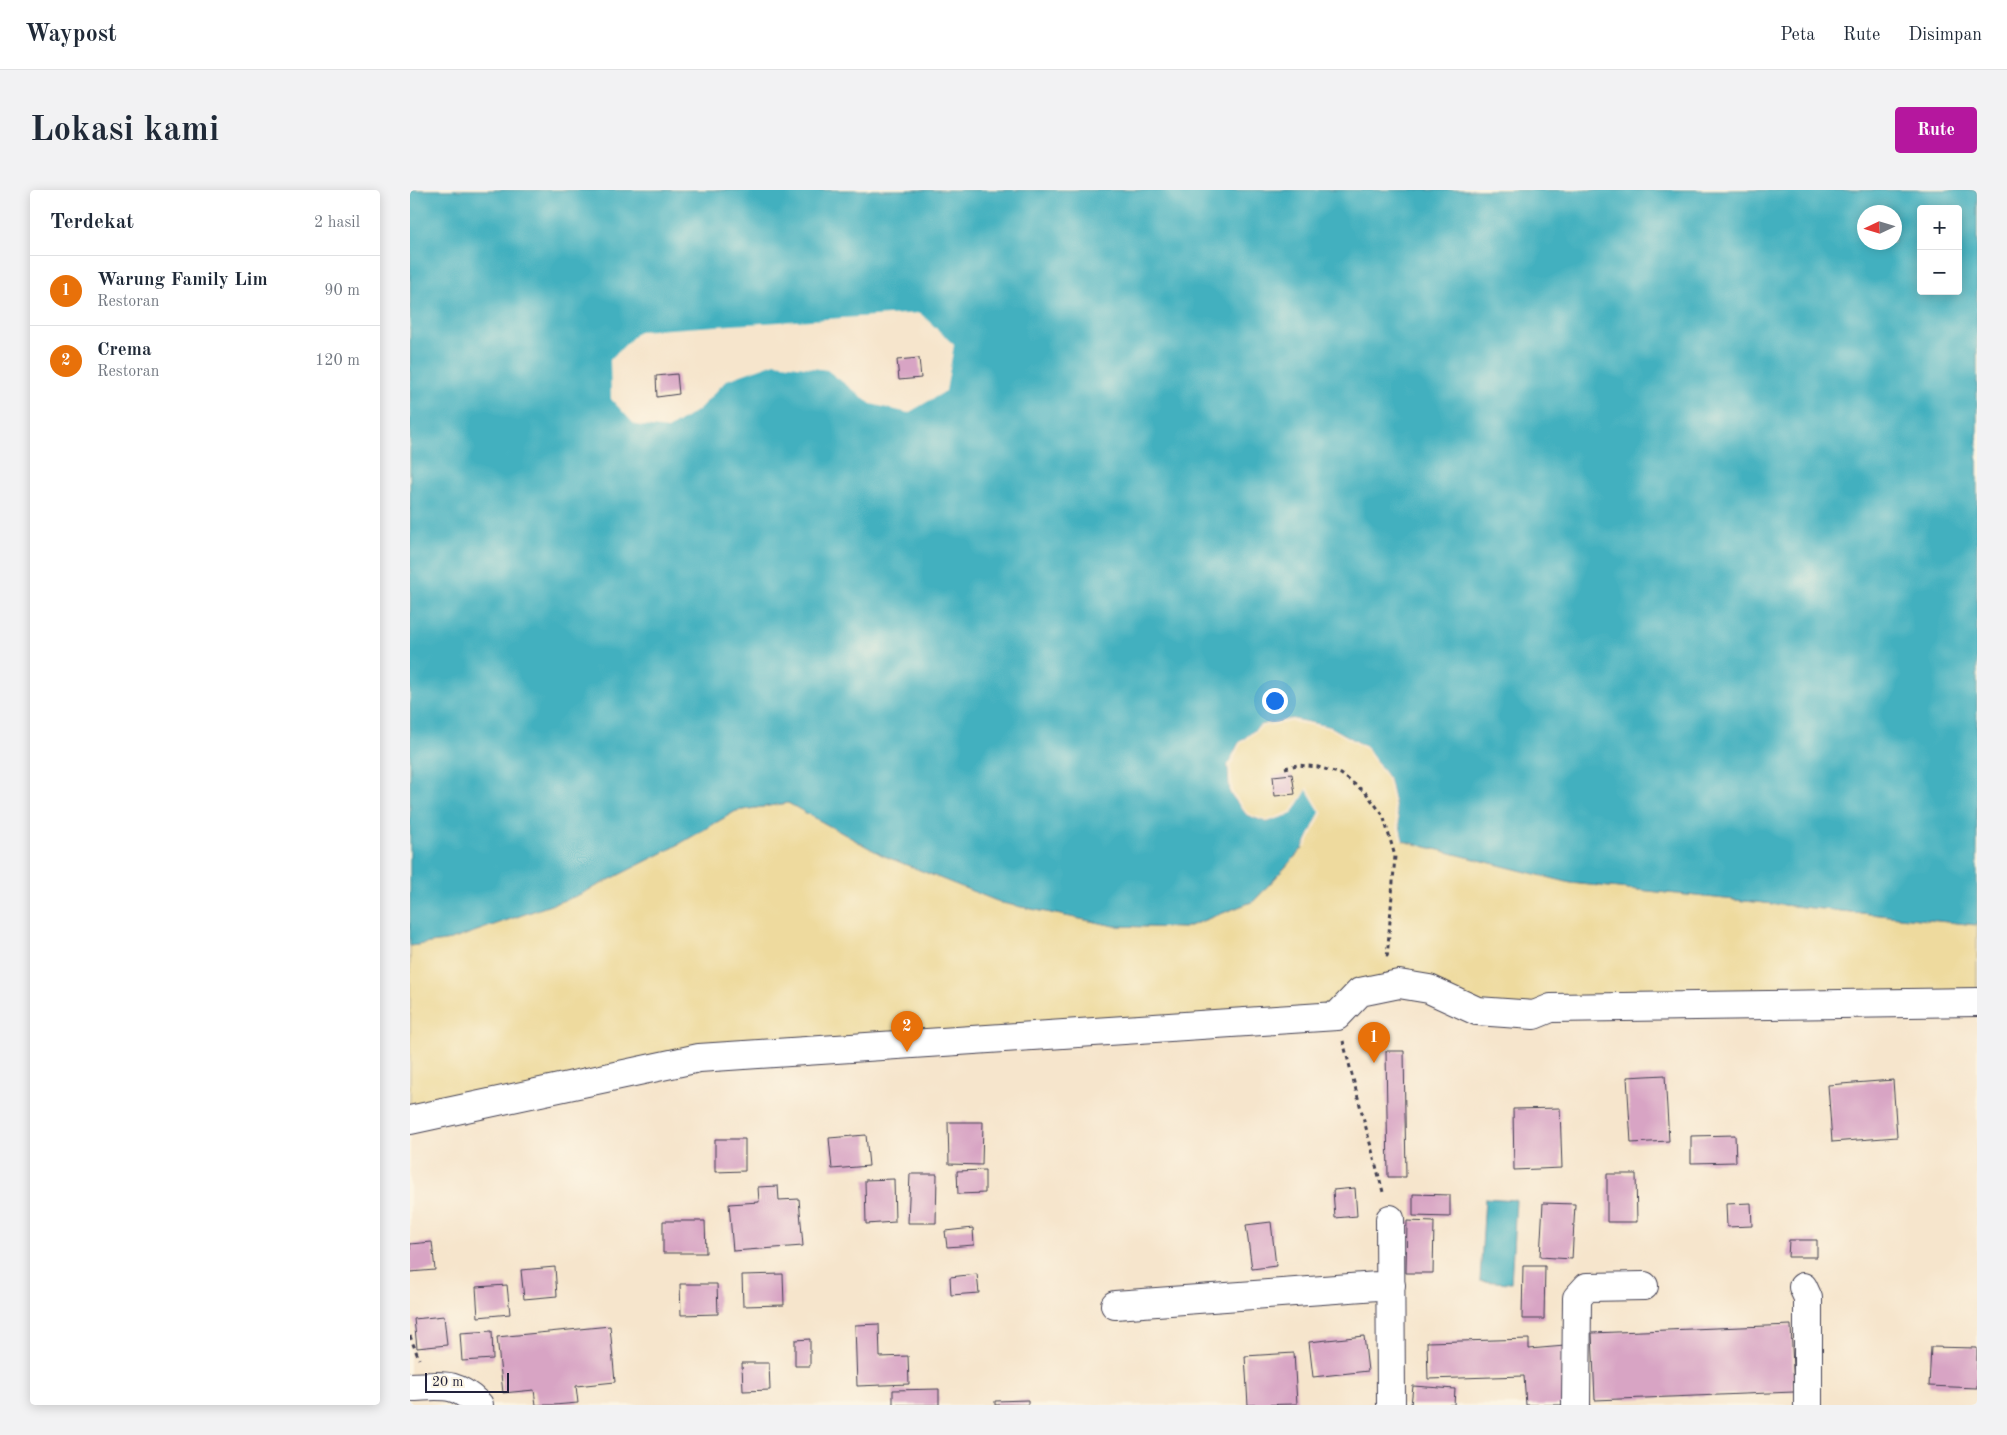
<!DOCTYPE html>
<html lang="id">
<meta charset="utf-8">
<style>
body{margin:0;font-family:"Old Standard TT",serif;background:#f2f2f3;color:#1f2937}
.controls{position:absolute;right:15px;top:15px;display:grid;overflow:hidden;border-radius:5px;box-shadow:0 2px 12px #0003}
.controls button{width:45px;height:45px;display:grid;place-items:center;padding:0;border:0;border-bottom:1px solid #e0e1e3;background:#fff;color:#1f2937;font:25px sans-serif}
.compass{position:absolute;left:1447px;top:15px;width:45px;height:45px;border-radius:50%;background:#fff;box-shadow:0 2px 12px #0003;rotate:266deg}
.scale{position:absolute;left:15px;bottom:12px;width:84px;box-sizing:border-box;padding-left:5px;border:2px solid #22223b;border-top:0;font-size:14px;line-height:18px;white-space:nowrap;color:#22223b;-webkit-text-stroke:4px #fcf5e5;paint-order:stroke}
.you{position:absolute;left:864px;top:510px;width:18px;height:18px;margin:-12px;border:4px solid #fff;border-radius:50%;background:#1a73e8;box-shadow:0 0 0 8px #1a73e833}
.badge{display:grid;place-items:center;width:32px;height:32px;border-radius:50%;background:#b5179e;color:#fff;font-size:16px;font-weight:700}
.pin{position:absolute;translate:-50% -41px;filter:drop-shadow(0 1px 2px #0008)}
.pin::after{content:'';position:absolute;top:26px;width:18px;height:15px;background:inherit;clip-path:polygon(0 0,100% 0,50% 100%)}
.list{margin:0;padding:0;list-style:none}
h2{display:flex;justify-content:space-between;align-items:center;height:65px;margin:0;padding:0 20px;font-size:21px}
h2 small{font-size:16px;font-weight:400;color:#747a83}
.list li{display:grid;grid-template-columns:32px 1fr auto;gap:15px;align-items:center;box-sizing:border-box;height:70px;padding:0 20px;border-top:1px solid #e0e1e3}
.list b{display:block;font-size:19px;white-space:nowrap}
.list p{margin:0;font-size:16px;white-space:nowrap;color:#747a83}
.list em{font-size:16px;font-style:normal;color:#747a83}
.map{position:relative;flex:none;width:1567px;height:1215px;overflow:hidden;border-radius:5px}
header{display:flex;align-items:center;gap:30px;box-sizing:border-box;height:70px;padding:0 25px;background:#fff;border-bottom:1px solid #e0e1e3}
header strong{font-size:24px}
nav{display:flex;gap:28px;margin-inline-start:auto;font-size:18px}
.intro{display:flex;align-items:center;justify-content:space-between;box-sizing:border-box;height:120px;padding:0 30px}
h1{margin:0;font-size:35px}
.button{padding:12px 22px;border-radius:5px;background:#b5179e;color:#fff;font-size:18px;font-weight:700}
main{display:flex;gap:30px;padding:0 30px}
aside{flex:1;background:#fff;border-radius:5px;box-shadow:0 2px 12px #0003}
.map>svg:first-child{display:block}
.sand{fill:#eeda9e;stroke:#887e6c}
.water{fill:#42b0bf;stroke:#32697d;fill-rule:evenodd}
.pier{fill:#f6e5cc}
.building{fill:#d8a4c4}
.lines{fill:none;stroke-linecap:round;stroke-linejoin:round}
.minor-casing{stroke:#423f51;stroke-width:30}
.path{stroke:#423f51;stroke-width:3;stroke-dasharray:4 4;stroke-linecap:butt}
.minor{stroke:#fff;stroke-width:28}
</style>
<header>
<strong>Waypost</strong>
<nav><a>Peta</a><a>Rute</a><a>Disimpan</a></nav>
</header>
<div class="intro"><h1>Lokasi kami</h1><a class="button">Rute</a></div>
<main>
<aside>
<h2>Terdekat<small>2 hasil</small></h2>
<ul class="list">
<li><span class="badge" style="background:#e8710a">1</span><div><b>Warung Family Lim</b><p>Restoran</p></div><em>90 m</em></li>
<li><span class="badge" style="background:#e8710a">2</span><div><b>Crema</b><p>Restoran</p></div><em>120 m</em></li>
</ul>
</aside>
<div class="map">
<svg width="1567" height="1215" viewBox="0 0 1567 1215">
<rect width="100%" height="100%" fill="#fcf5e5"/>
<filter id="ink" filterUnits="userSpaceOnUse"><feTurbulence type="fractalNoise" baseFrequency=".02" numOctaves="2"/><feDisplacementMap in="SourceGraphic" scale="10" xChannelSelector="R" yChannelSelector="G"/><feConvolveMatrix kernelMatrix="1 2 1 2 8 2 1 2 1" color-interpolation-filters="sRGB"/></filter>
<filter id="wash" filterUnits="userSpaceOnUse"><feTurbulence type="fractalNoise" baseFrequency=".0096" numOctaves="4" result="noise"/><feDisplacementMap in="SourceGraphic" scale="20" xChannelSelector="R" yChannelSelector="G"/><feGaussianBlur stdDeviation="1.12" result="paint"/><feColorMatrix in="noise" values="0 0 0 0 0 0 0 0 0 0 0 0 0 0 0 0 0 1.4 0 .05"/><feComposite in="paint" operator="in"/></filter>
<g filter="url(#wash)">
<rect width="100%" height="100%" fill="#f6e5cc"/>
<path class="sand" d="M882,529l39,8 35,20 23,32 14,62 168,42 406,42v77l-426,6 -17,7 -57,-4 -48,-22 -30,-5 -39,8 -23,24 -638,42 -289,62v-174l41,-6 128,-45 95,-48 62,-36 52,-8 94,52 120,48 113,23 69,2 70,-27 49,-53 17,-36 -13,-22 -15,24 -25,8 -20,-7 -17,-22 -2,-28 11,-22 22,-18z"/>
<path class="water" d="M0,0h1567v735l-406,-42 -168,-42 -14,-62 -23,-32 -35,-20 -39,-8 -31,6 -22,18 -11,23 2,27 17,22 20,7 25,-9 15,-24 14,23 -18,36 -49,53 -70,27 -69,-2 -113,-23 -120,-48 -94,-52 -52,8 -62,36 -95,48 -128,45 -41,6zM1511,19h37v82h-37zM1454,22h30v30h-30z
M1075,1008l31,2 -5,83 -31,-2z"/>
<path class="pier" d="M510,123l34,32 -8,46 -38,22 -37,-9 -44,-34 -52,-7 -48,17 -29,30 -30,19 -33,-4 -24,-26 -1,-39 29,-29z
M882,529l39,8 35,20 23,32 14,62h-3l-13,-61 -22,-31 -35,-20 -38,-7 -30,5 -21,17 -10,22 2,26 15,21 19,7 23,-9 18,-24 15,26 -17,34 -3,1 17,-36 -13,-22 -15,24 -25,8 -20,-7 -17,-22 -2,-28 11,-22 22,-18z"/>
<g id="blocks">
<path class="building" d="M509,168l2,20 -22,2 -2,-20z
M267,184l2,20 -22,3 -1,-21z
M882,584l3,20 -20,2 -2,-20z
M976,861h18l2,126h-18z
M1255,885l4,66 -38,2 -4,-66z
M1483,890l4,57 -65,5 -4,-57z
M1150,918l2,60 -48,2 -1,-61z
M538,932h35l-1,43 -33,-1z
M456,945l3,31 -37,3 -3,-31z
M1325,945l1,27 -45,1v-27z
M305,949h30v32l-30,1z
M575,980v23l-27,1 -1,-23z
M500,984h27l-1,49h-28z
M1197,984h29l1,48h-30z
M484,989l1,43 -29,2 -1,-44z
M368,996l1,14 20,-1 4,47 -70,5 -4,-47 30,-2 -1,-15z
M945,998l2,28 -22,2 -2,-28z
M1003,1004l37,1v22l-37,-1z
M1133,1013l32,1 -3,55 -32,-2z
M1341,1013l1,23 -25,1 -1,-23z
M253,1031h42l1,32h-43z
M997,1031l27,1 -1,51h-27z
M861,1032l5,44 -24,3 -6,-44z
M563,1038l1,17 -27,2 -2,-16z
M1379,1050h28v17h-29z
M22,1052l3,28 -25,2v-28z
M1113,1076h22l-1,53h-22z
M145,1077l2,29 -33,3 -3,-29z
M373,1084l1,31 -41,1 -1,-31z
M567,1084l2,19 -28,2 -1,-18z
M270,1094h37l1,30 -37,1z
M97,1095l3,29 -32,3 -2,-30z
M34,1126l3,29 -30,3 -3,-29z
M469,1134l1,33 28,-1 1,28 -52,2 -2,-61z
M1381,1135l3,67 -199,8 -3,-67z
M200,1136l5,56 -39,4 2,17 -24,2h-18l-2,-15 -31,3 -6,-56z
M82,1141l1,28 -31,2 -2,-28z
M954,1146l4,35 -55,6 -4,-35z
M400,1149v27h-15v-26z
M1119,1149v10l36,-3 4,59h-43l-2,-29 -96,3 -1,-37z
M1521,1157l46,1v40l-48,-2z
M884,1163l3,51 -49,1 -3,-49z
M332,1173h27l1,27 -27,1z
M1003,1196l42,3 -1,16h-43z
M529,1199v16h-46v-15z
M618,1210v5h-33v-4z"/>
</g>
</g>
<g filter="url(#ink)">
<use href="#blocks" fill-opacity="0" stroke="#423f51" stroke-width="1"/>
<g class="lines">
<defs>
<path id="minor" d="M0,930l289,-62 638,-42 23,-24 39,-8 30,5 48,22 57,4 17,-7 426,-6
M980,1029l1,186
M1393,1097l5,11v107
M705,1115l276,-20
M0,1197c33,-1 44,-6 69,18
M1166,1215l1,-107 10,-11 57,-1"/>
</defs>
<use href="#minor" class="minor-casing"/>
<path class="path" d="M875,578l12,-3 21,2 23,7 25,19 17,22 12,41 -8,103
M933,851l40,151
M0,1146l9,23"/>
<use href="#minor" class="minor"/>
</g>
</g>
</svg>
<div class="controls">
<button>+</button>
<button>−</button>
</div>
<svg class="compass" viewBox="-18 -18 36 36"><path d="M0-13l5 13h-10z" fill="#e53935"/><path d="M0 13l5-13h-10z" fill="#747a83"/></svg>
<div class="scale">20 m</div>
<div class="you"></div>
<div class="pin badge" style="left:964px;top:873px;background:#e8710a">1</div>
<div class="pin badge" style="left:497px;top:862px;background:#e8710a">2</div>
</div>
</main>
